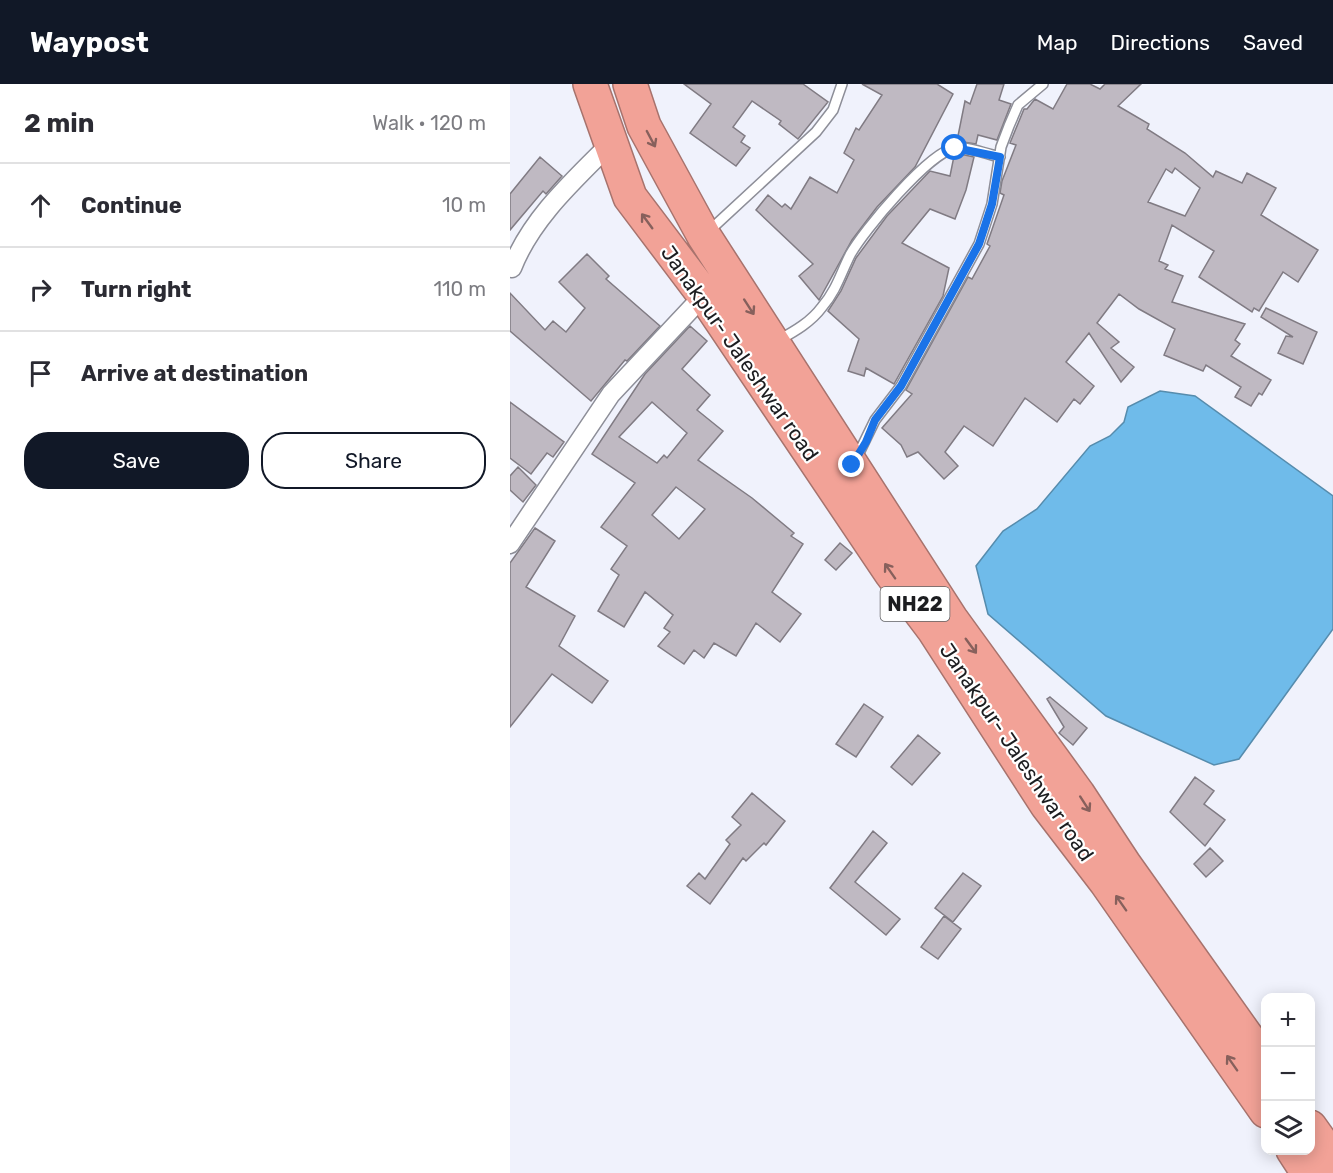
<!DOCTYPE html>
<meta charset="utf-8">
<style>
body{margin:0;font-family:Rubik,sans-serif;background:#f2f2f3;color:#2b2b33}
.controls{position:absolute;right:18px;bottom:18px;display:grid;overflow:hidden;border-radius:12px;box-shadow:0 3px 15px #0003}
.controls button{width:54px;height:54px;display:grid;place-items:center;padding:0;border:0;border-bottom:2px solid #e1e1e2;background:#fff;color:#2b2b33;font:30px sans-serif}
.stop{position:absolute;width:18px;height:18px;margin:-14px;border:4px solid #1a73e8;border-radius:50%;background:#fff}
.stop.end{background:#1a73e8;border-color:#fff;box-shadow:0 2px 6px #0008}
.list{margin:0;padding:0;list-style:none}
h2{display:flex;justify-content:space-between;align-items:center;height:78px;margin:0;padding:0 24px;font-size:26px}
h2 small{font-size:20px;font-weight:400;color:#7c7c81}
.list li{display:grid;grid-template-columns:39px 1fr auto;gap:18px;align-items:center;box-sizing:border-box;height:84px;padding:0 24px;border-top:2px solid #e1e1e2}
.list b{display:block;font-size:22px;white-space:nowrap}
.list em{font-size:20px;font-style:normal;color:#7c7c81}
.actions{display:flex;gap:12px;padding:18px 24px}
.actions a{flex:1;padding:14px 0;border:2px solid #111827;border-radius:24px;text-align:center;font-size:21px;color:#111827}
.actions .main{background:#111827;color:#fff}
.icon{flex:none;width:33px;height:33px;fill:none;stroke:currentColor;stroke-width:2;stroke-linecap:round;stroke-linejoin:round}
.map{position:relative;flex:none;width:823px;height:1089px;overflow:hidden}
header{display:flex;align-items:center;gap:36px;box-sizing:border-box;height:84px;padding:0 30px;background:#111827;color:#fff}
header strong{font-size:28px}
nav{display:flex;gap:33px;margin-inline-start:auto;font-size:21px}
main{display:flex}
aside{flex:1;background:#fff}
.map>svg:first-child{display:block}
.water{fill:#6fbbea;stroke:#568cad;stroke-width:1.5}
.building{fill:#bfb9c2;stroke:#807b83;stroke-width:1.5;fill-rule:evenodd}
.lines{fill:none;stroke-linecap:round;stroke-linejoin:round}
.lane-casing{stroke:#8d8e98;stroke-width:12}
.street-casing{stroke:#8d8e98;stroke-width:21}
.highway-casing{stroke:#a7736d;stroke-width:36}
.lane{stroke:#fff;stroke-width:9}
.street{stroke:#fff;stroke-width:18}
.highway{stroke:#f2a297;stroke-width:33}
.oneway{stroke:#87605c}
.route{stroke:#1a73e8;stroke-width:8}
.labels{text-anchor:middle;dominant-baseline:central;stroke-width:4.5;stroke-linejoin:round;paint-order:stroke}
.shield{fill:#fff;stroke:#606163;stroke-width:1.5}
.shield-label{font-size:20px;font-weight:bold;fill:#1c1d20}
.street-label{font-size:21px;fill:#1c1d20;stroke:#fff}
</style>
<header>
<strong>Waypost</strong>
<nav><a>Map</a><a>Directions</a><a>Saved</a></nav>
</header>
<main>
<aside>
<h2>2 min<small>Walk · 120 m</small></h2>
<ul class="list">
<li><svg class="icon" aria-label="ahead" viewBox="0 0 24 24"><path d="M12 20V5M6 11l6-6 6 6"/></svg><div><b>Continue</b></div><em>10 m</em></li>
<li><svg class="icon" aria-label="right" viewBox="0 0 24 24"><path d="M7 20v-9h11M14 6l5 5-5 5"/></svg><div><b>Turn right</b></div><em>110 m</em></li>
<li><svg class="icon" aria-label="arrive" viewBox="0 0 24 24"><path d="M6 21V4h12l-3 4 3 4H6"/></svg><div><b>Arrive at destination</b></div></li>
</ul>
<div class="actions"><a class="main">Save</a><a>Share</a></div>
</aside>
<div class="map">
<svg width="823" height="1089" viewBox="0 0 823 1089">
<rect width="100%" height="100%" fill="#f0f2fc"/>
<path class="water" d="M650,307l35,5 138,100v133l-94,130 -25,6 -108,-49 -118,-102 -12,-48 27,-35 34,-22 53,-63 20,-10 14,-14 4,-15z"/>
<path class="building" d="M174,0h119l25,18 -30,37 -19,-15 2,-3 -29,-20 -19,26 12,9 -4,6 9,6 -14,18 -46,-33 21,-29z
M352,0h75l16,10 -38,73 -38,40 -25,33 -33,60 -20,-24 14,-12 -57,-54 12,-15 14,12 3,-3 6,5 19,-32 27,16 17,-33 -10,-7 12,-25 3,2 23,-35z
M467,0h27l-5,16 12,4 -14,36 -19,-5 -2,9 -19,-3 8,-40 5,3z
M557,0h23l10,5 5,-5h36l-23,22 31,18 -2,5 38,24 28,24 3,-6 26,12 5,-10 29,15 -15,27 57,35 -20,32 -15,-10 -24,39 -5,-3 -2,4 -53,-35 15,-26 -42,-26 -13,36 9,4 -3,4 18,7 -11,26 73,22 -10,16 5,4 -9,12 40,24 -9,15 -3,-2 -8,13 -16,-9 6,-10 -35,-22 -3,6 -39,-16 11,-26 -36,-20 -20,-15 -22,29 22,19 -8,6 23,19 -13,15 -32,-49 -23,29 28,24 -14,18 -6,-5 -17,23 -32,-24 -32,48 -29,-20 -19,26 13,14 -14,13 -26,-27 -11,5 -6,-12 -19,-17 30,-34 -6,-4 62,-113 4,2 18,-33 -3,-2 17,-49 -4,-2 2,-12 14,-36 -6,-2 14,-34h3l8,-10 18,10zM665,84l25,20 -15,28 -37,-14 18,-33 6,4z
M450,70l14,3 -8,33 -11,29 -25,-10 -28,34 47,25 -6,28 -49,88 -28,-16 -2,8 -16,-5 11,-32 -31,-28 13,-20 15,-33 31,-42 43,-45 20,5 4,-20z
M30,73l22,19 -16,18 -3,-3 -33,39v-36z
M77,170l22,22 -3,3 54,47 -33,35 -2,-1 -34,41 -81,-70v-38l35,37 8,-9 13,11 19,-24 -26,-26z
M756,224l51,24 -14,32 -25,-11 8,-17 7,1 -32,-20z
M180,242l17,15 -25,28 28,26 -13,15 26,21 -25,29 54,38 42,35 -3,3 12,8 -31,48 29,22 -21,28 -24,-19 -20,33 -22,-13 -10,15 -10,-8 -10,14 -26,-18 12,-14 -6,-4 9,-13 -28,-23 -21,35 -26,-16 21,-36 -8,-6 16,-23 -26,-19 34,-44 -43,-29 53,-80zM142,318l35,31 -20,25 -3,-3 -7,8 -38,-26zM166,403l29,22 -26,30 -27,-24z
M0,318l54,40 -11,15 -6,-4 -16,21 -21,-16z
M8,383l18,18 -13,17 -13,-12v-14z
M25,444l20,13 -29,46 49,29 -16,30 49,35 -16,22 -40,-29 -42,53v-164z
M330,459l12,10 -16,17 -11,-10z
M540,613l37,31 -14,17 -14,-12 5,-6 -17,-28z
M354,620l19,13 -27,40 -20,-13z
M408,651l22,18 -28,32 -21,-18z
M685,693l19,14 -10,13 21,16 -20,26 -35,-34z
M242,709l33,28 -19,24 -2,-2 -18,18 -3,-3 -33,46 -23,-18 12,-13 6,6 25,-35 -4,-4 15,-15 -9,-8z
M363,747l14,12 -32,39 45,37 -14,16 -56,-47z
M700,764l13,13 -17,16 -12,-13z
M453,789l18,13 -28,36 -18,-14z
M434,832l17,13 -23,30 -17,-12z"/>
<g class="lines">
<defs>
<path id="lane" d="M199,147l107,-99 17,-22 9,-26
M269,256c16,-9 32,-18 43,-33 14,-16 19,-34 28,-52 13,-24 79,-103 105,-107 12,-2 32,6 45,9
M346,375l19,-39 26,-34 78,-142 13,-40 9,-57 8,-21 9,-21 25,-21"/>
<path id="street" d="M2,184c19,-49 61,-87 97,-123
M0,460l101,-150 93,-99"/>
<path id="highway" d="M80,0l40,113 74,98 187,278 43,57 113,175 59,77 160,229
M120,0l14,42 60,110 247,383 127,175 46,70 142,200
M800,1043l23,32
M783,1066l15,23"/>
</defs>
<use href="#lane" class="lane-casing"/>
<use href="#street" class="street-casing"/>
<use href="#highway" class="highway-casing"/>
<use href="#lane" class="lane"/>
<use href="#street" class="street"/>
<use href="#highway" class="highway"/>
</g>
<defs><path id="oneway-shaft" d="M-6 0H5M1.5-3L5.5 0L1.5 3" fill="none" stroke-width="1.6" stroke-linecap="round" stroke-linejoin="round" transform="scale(1.5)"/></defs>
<g class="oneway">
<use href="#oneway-shaft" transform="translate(141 55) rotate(62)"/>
<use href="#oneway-shaft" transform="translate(137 137) rotate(-126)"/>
<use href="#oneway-shaft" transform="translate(239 223) rotate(57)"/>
<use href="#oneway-shaft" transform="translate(380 487) rotate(-125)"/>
<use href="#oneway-shaft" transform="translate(461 562) rotate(54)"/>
<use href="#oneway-shaft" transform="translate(575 720) rotate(57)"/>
<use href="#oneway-shaft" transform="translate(611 819) rotate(-125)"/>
<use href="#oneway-shaft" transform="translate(722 979) rotate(-125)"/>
</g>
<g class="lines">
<path class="route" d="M342,381l14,-23 9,-22 26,-34 78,-142 13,-40 8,-47 -45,-9"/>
</g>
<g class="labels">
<rect class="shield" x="370.5" y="503" width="69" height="34" rx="4.5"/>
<g class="shield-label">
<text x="405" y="520">NH22</text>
</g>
<g class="street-label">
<text transform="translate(230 269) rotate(55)">Janakpur- Jaleshwar road</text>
<text transform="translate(507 668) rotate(56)">Janakpur- Jaleshwar road</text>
</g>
</g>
</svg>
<div class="controls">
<button>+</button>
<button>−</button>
<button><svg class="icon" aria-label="layers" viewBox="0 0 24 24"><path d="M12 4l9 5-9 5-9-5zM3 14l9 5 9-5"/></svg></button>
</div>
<div class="stop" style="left:445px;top:64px"></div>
<div class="stop end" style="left:342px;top:381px"></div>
</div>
</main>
